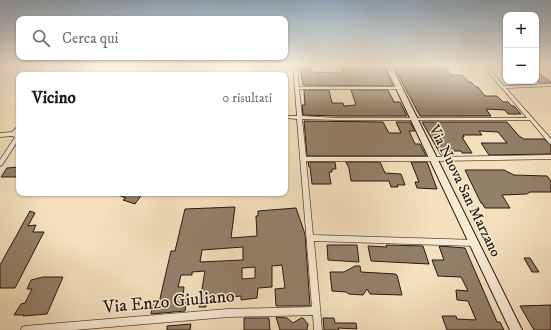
<!DOCTYPE html>
<html lang="it">
<meta charset="utf-8">
<style>
body{margin:0;font-family:"IM FELL DW Pica",serif;background:#f2f2f2;color:#222}
.controls{position:absolute;right:12px;top:12px;display:grid;overflow:hidden;border-radius:8px;box-shadow:0 1px 3px #0004}
.controls button{width:36px;height:36px;display:grid;place-items:center;padding:0;border:0;border-bottom:1px solid #e0e0e0;background:#fff;color:#222;font:20px sans-serif}
.list{margin:0;padding:0;list-style:none}
h2{display:flex;justify-content:space-between;align-items:center;height:52px;margin:0;padding:0 16px;font-size:17px}
h2 small{font-size:13px;font-weight:400;color:#767676}
.icon{flex:none;width:22px;height:22px;fill:none;stroke:currentColor;stroke-width:2;stroke-linecap:round;stroke-linejoin:round}
.map{position:relative;flex:none;width:551px;height:330px;overflow:hidden}
.search{position:absolute;background:#fff;box-shadow:0 1px 3px #0004;left:16px;top:16px;width:272px;height:44px;display:flex;align-items:center;gap:10px;box-sizing:border-box;padding:0 14px;border-radius:8px;color:#767676;font-size:15px}
.panel{position:absolute;background:#fff;box-shadow:0 1px 3px #0004;left:16px;top:72px;width:272px;height:124px;border-radius:8px}
.map>svg:first-child{display:block}
.building{fill:#93806a;stroke:#2b1811;fill-rule:evenodd}
.lines{fill:none;stroke-linecap:round;stroke-linejoin:round}
.street-casing{stroke:#5d4a3c;stroke-width:1.5}
.secondary-casing{stroke:#2b1811;stroke-width:2}
.street{fill:#f7ebd4;fill-rule:evenodd}
.secondary{fill:#f7ebd4;fill-rule:evenodd}
.labels{text-anchor:middle;dominant-baseline:central;stroke-width:3;stroke-linejoin:round;paint-order:stroke}
.street-label{font-size:15px;fill:#2b1811;stroke:#f7ebd4}
.near-street-label{font-size:18px;fill:#2b1811;stroke:#f7ebd4}
</style>
<div class="map">
<svg width="551" height="330" viewBox="0 0 551 330">
<rect width="100%" height="100%" fill="#f3e0bd"/>
<filter id="stains"><feTurbulence type="fractalNoise" baseFrequency=".005" numOctaves="4"/><feColorMatrix values="0 0 0 0 .2 0 0 0 0 .09 0 0 0 0 .02 0 0 0 .5 -.17"/></filter>
<radialGradient id="worn" r=".72"><stop offset=".6" stop-color="#630" stop-opacity="0"/><stop offset="1" stop-color="#630" stop-opacity=".3"/></radialGradient>
<path class="building" d="M342,65h40l1,3h2l8,18 -90,-1 -3,-17h10l1,4 32,1z
M393,65h18l2,3h33l5,7h11l7,7h2l5,5h2l7,9h12l6,6h5l4,4h2l7,8h-13l-3,-4 -19,-1 5,7h-71z
M537,72l14,10v1h-11l-4,-3z
M304,90h25l3,13h11l1,3 12,-1 -5,-15h37l6,12h6l7,14h-69l-35,-1 -1,-10h3z
M304,121l79,1 6,11h12l-5,-11h14l5,9h-6l6,13h5l6,12h-119z
M422,122h85l12,14 5,3h20l7,6v9l-62,1 -8,-12h26l-9,-11 -19,-1 3,4h-19l1,2h-2l10,16h-10l-1,-2h-12l2,4h-10z
M308,162h27l1,7h-4v3h-3l2,12h-19l-2,-17h-1z
M346,162h34l5,11 16,1 4,11h-8l1,2h-7l-2,-6h-38l-2,-13z
M411,162h16l10,27 -20,-1 -2,-6h4z
M19,167v6l-3,4h-15l6,-9z
M465,170h39l10,5 33,1 4,5v11h-21l-3,2 -25,1 8,13h-25l-3,-5h-1z
M116,193h27l-8,11 -12,-4 3,-2 -11,-4z
M235,207l-4,31 26,-2 -1,-20h2v-5l38,-3 9,26 5,72h-34l-1,-17 10,-1 -3,-23 -10,1v21l-14,1 -1,10 -16,2v-4l-17,2 -16,-1 -2,10h-7l6,-36 -13,1v3h-11l-3,12h6l-1,10 4,-1 -2,15 -34,3 2,-11h6l12,-52h4l10,-42zM243,247v13l-43,2 2,-12zM255,267v11l-13,1v-11z
M30,211l5,2 -7,13 8,-1 -3,7h11l-29,56h-15v-23z
M327,245h30l2,17 -31,-2z
M386,245l37,1 6,18 -58,-3 -3,-15 19,1z
M439,246l26,2 32,74h3l4,8h-57l-5,-14h14l1,3 19,1 -8,-19 -11,-1 -1,-10 12,1 -7,-14 -23,-1 -6,-16h12z
M524,258h6l9,14h-7z
M355,266h5l1,6 34,2 2,1 5,20 -32,-1 -3,-5 -4,6 -14,-1 -3,-2 -14,-1 -2,-19h14z
M43,277h20l-16,37 -24,2 1,-1h-10l7,-11 4,-1 7,-14h-5l4,-9z
M551,305v25h-17l-14,-24z
M276,317l11,1 6,5 8,-5h2l5,6 -1,6h-27z
M244,318h25l1,12h-26z
M323,318h11l1,5h21l1,6 -19,-1 1,2h-15z
M191,324l-1,6h-23v-4z"/>
<g class="lines">
<defs>
<path id="street" d="M293,65h4l2,22h100l2,1 -2,1h-100l3,27 36,2h189l-25,-30h-1l-1,-2 -18,-21h4l18,21 47,-2v2l-45,2 45,51v5l-2,-1 -19,-23h-192l-36,-1 4,38h128l117,-2v4l-117,2h-128l7,74 162,5 2,1 1,2 -1,2 -2,1 -161,-5 8,89h-8l-1,-15 -85,2 -154,13h-53l1,-3 3,-1 203,-17 84,-2 -15,-188 -12,-1v-2h12z
M19,126v5l-3,3 3,1v4l-17,26 -2,1v-6l15,-23 -3,-1 -12,1v-4l12,-1 5,-5z"/>
<path id="secondary" d="M385,65h6l131,265h-12z"/>
</defs>
<use href="#street" class="street-casing"/>
<use href="#secondary" class="secondary-casing"/>
<use href="#street" class="street"/>
<use href="#secondary" class="secondary"/>
</g>
<linearGradient id="sky" x2="0" y2="1"><stop stop-color="#91aac0"/><stop offset="0.59" stop-color="#faf1e1"/><stop offset="1" stop-color="#faf1e1" stop-opacity="0"/></linearGradient>
<rect width="551" height="111" fill="url(#sky)"/>
<g class="labels">
<g class="street-label">
<text transform="translate(465 191) rotate(64)">Via Nuova San Marzano</text>
</g>
<g class="near-street-label">
<text transform="translate(169 302) rotate(-5)">Via Enzo Giuliano</text>
</g>
</g>
<rect width="100%" height="100%" filter="url(#stains)"/>
<rect width="100%" height="100%" fill="url(#worn)"/>
</svg>
<div class="controls">
<button>+</button>
<button>−</button>
</div>
<div class="search"><svg class="icon" aria-label="search" viewBox="0 0 24 24"><circle cx="10" cy="10" r="6"/><path d="M15 15l6 6"/></svg>Cerca qui</div>
<section class="panel">
<h2>Vicino<small>0 risultati</small></h2>
<ul class="list">
</ul>
</section>
</div>
